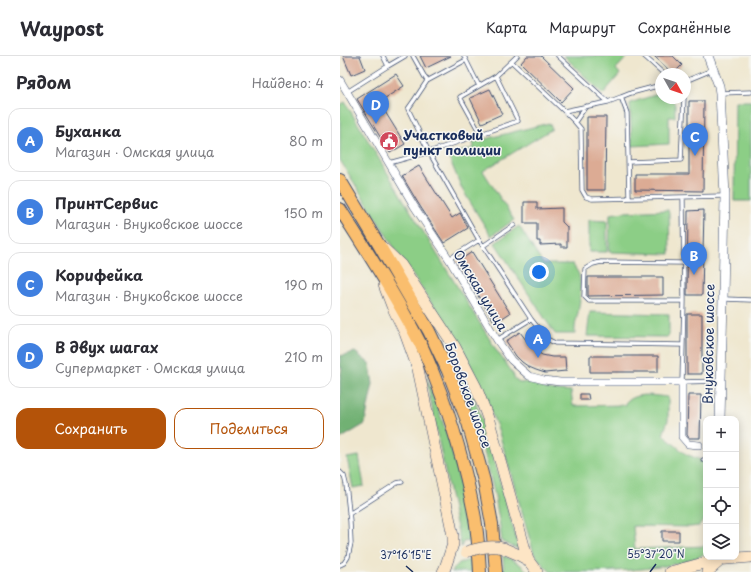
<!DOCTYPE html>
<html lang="ru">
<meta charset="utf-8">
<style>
body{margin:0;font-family:"Playpen Sans",sans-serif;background:#f2f2f3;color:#2b2b33}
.controls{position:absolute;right:12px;bottom:12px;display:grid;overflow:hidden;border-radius:8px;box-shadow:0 2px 10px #0003}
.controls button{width:36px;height:36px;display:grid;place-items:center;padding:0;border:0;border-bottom:1px solid #e1e1e2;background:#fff;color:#2b2b33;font:20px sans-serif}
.compass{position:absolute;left:315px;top:12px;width:36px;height:36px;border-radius:50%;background:#fff;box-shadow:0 2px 10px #0003;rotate:130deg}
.you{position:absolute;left:199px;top:216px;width:14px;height:14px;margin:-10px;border:3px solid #fff;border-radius:50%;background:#1a73e8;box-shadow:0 0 0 6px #1a73e833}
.badge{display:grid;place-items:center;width:26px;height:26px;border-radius:50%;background:#b45309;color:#fff;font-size:13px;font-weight:700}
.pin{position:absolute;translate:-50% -33px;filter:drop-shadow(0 1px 2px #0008)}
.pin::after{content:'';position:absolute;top:21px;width:14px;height:12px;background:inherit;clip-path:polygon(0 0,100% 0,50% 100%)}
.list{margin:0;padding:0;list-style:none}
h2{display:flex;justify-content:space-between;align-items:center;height:52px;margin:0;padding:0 16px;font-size:17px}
h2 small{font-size:13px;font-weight:400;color:#7c7c81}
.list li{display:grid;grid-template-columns:26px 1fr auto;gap:12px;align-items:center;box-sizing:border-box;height:64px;margin:0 8px 8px;padding:0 8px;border:1px solid #e1e1e2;border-radius:12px}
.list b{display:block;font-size:15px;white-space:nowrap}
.list p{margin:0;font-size:13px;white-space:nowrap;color:#7c7c81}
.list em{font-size:13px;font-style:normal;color:#7c7c81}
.actions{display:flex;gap:8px;padding:12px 16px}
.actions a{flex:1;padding:9px 0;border:1px solid #b45309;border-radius:12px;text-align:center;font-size:14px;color:#b45309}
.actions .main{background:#b45309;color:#fff}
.icon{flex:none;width:22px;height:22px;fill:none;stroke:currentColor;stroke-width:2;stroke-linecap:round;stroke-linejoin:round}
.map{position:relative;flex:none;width:411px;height:516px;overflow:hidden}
header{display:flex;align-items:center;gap:24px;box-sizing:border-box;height:56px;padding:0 20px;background:#fff;border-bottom:1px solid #e1e1e2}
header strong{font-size:19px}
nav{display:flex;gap:22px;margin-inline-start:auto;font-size:14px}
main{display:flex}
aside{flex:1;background:#fff}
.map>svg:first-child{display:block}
.green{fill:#8cce86;stroke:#547e72}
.forest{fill:#71b173;stroke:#467068}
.building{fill:#dcab94}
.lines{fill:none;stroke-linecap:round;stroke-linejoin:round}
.service-casing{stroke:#3b4b6f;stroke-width:5}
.minor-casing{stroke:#3b4b6f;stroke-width:8}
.tertiary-casing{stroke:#3b4b6f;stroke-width:10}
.secondary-casing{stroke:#3b4b6f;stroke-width:12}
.primary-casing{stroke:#3b4b6f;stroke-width:14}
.service{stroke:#fff;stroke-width:3.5}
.minor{stroke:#fff;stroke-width:7}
.tertiary{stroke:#fff;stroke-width:9}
.secondary{stroke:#fde5c5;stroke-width:11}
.primary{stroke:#fabe6e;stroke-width:12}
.secondary-bridge-casing{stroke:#3b4b6f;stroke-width:12;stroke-linecap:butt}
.secondary-bridge{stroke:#fde5c5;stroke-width:11}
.ticks{fill:none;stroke:#1b2f5e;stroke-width:1.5}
.labels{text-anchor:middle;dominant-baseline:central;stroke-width:3;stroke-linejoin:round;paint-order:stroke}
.poi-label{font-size:13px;font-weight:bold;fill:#1b2f5e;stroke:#f6f6f2;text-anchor:start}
.street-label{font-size:13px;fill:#1b2f5e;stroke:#f6f6f2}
.ticks-label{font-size:10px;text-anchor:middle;fill:#1b2f5e;stroke:#f6f6f2;stroke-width:3;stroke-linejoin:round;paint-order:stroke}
</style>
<header>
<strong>Waypost</strong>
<nav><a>Карта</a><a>Маршрут</a><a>Сохранённые</a></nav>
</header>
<main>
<aside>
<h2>Рядом<small>Найдено: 4</small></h2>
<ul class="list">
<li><span class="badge" style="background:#3f7fe0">A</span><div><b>Буханка</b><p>Магазин · Омская улица</p></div><em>80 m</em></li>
<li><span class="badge" style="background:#3f7fe0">B</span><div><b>ПринтСервис</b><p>Магазин · Внуковское шоссе</p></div><em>150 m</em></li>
<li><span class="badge" style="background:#3f7fe0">C</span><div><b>Корифейка</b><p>Магазин · Внуковское шоссе</p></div><em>190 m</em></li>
<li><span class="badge" style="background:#3f7fe0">D</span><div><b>В двух шагах</b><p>Супермаркет · Омская улица</p></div><em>210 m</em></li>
</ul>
<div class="actions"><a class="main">Сохранить</a><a>Поделиться</a></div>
</aside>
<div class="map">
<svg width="411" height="516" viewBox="0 0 411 516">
<rect width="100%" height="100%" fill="#f6f6f2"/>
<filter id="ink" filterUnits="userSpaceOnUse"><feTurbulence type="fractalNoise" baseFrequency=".025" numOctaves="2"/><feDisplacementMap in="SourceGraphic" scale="8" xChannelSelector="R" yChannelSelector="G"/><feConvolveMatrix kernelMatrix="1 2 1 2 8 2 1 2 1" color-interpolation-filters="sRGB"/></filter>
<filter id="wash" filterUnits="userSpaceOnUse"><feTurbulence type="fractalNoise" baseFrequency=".012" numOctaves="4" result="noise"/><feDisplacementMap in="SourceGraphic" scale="16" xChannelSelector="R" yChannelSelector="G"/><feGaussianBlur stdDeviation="0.9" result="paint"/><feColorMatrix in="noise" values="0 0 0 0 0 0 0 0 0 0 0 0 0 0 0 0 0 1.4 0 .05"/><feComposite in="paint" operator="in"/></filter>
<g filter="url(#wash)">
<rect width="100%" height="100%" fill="#efe7cf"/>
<path class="green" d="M224,0h64l-12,13 4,5 -17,20z
M321,37v5h11l3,7v12h-6v27l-37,2 -2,-43z
M395,45h16v100h-17z
M5,46l55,92 97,157 15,21 3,7 6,4 5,-1 21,7 24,2 2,15 53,-1 -1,-2c11,-12 29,-7 43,-6v23l-5,15 24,20 4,1 15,6v55l-7,9 -9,1 -57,-1 2,23 71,-3v7c-14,8 -31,11 -47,14 -36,5 -72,5 -108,5l-7,-6 -10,-12 -36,-125 -15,-36 -19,-42 -69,-102 -55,-89v-55z
M209,67l3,6 -69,42 31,49 -23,16 -29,-47 -14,-34 26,-7 -1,-6z
M328,154l1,4 1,40 -61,-2 1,-38 14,-2z
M249,164l18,1v31h-18z
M179,170l24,38h30c1,4 5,7 6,11 2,10 2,21 0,31 -1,11 -5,17 -4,28h-20l-60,-91z
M250,256l79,2v21l-2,2 -80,-1z
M107,290l21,38 16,41 35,124 -17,-7 -2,-16 -5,-30 -10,-41 -17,-56z
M86,320c7,20 15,39 21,59 11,35 18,71 22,106l-6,1 -2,5 -24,-114 -9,-45z
M19,400l5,30 -11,2 -6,-30z
M163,500c10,3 18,8 25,16h-24z
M130,504l2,12h-21l8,-9z"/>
<path class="forest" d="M15,296l15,12 3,20 -5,23 -3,17 -25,15v-58l2,-14h-2v-11z"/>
<g id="blocks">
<path class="building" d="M3,0h17l5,13 -14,6z
M80,0h31l-25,12z
M187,0h14l33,32 -13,14 -40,-39z
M314,0h19l9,9 -9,9z
M56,18l8,12 -25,16 26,42 -15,9 -33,-54z
M150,33l12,25 -20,9 -12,-25z
M349,45h15l-1,90 -68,-1v-16h54z
M247,61h19l-1,73h-18z
M79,110l33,52 8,-5 8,15 -24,15 -26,-40 -16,-27z
M184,146h13v7l25,-1v14l5,5v20h-6v-3l-21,1v-4h-3v-18h-13z
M364,154l-2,85h-15l1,-84z
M132,196l38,61 -15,10 -38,-61z
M248,221h75v18l-75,1z
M347,258h15v60h-15z
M180,276l9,12 6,6 7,5 10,2h13l1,14 -21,2 -9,-3 -7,-3 -7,-5 -6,-6 -10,-15z
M250,300h68v16h-68z
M240,338h8l1,6h-9z
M348,339h13l-1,43h-11l-2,-3z
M322,475h17v10h-17z"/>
</g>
</g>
<g filter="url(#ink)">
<use href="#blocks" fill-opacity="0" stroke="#3b4b6f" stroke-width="1"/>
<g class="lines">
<defs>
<path id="service" d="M73,0l14,25 39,-21 -2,-4
M304,0l20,18
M126,4l13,26
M172,6l52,49 44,-9 -50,-46
M48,10l17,-10
M87,25l-12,18 -7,10 21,43 50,88
M345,25l3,-1 24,-10
M345,34l3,-10
M7,36l41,-26 -5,-10
M380,37l31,-1
M281,41l10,-4 30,-8
M268,46l13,-5 6,16 2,85
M224,55l11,11 6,7 1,61 4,7 6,2 132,-3
M235,66l11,-16
M141,79l-21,-38 36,-21 21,-20
M288,106l53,-2 3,-62
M49,107l40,-11 89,-31 -22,-45
M343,141l1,104 -2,81 38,-1
M174,169l-31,21 48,73
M109,203l30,-19 4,6
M343,207l-82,-1 -8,2 -8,5 -1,27 5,5h95
M385,243l26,1
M157,284l34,-21 16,20 8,4 127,2
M363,404h3
M0,416l4,4 2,8 4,37 1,22 -3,14 -4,6 -4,2
M9,458l48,-31 5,-1"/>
<path id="minor" d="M0,24l74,126 35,53 48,81 14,20 18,16 15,4 16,2h122v55l6,7 11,1"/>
<path id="tertiary" d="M368,0l11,30 1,7 5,103 -2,103 -3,120"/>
<path id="secondary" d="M42,191l19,18 54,82 21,40 13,34 39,139 9,12
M44,229l8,21 13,27 13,36 27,128 8,39v8l-8,24 -2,4
M163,492l14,6 11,6
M330,516l45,-12 36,-3
M367,516l14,-12"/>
<path id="primary" d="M0,124l39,65 50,86 19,40 20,52 16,58 8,43 4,48
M0,153c29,46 58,90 82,138 5,10 9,21 13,31 18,45 31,92 40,140 3,18 4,36 5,54"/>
</defs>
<use href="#service" class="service-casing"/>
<use href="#minor" class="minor-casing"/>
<use href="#tertiary" class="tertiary-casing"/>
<use href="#secondary" class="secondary-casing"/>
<use href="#primary" class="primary-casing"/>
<use href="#service" class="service"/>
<use href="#minor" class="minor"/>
<use href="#tertiary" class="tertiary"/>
<use href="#secondary" class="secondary"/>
<use href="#primary" class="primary"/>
<defs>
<path id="secondary-bridge" d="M126,496c13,-4 24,-7 37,-4"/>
</defs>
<use href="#secondary-bridge" class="secondary-bridge-casing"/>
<use href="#secondary-bridge" class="secondary-bridge"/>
</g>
</g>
<path class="ticks" d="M66,510l7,6M310,516l6,-8"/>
<defs>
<symbol id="civic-disc" viewBox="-11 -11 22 22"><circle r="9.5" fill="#d1495b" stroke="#f6f6f2"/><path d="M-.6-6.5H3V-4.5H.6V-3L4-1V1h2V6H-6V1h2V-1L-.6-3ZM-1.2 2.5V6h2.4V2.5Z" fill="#fff"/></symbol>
</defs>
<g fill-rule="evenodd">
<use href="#civic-disc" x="38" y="74" width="22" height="22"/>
</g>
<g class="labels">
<g class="poi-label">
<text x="63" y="78">Участковый<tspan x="63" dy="15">пункт полиции</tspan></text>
</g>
<g class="street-label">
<text transform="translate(141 234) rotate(59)">Омская улица</text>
<text transform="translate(368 288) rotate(-89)">Внуковское шоссе</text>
<text transform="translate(129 339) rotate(70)">Боровское шоссе</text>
</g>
</g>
<g class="ticks-label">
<text x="316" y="502">55°37'20"N</text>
<text x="66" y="503">37°16'15"E</text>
</g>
</svg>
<div class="controls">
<button>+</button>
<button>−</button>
<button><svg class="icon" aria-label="locate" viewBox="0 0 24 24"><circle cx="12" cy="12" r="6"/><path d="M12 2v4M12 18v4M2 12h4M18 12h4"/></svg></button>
<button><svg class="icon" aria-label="layers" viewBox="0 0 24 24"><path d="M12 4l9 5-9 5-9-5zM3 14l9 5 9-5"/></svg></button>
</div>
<svg class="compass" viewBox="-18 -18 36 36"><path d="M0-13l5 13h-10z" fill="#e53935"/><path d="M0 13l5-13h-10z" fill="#7c7c81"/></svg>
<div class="you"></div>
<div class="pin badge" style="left:198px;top:302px;background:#3f7fe0">A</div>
<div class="pin badge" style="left:354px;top:219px;background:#3f7fe0">B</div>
<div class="pin badge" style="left:355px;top:100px;background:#3f7fe0">C</div>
<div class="pin badge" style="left:36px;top:68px;background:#3f7fe0">D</div>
</div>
</main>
